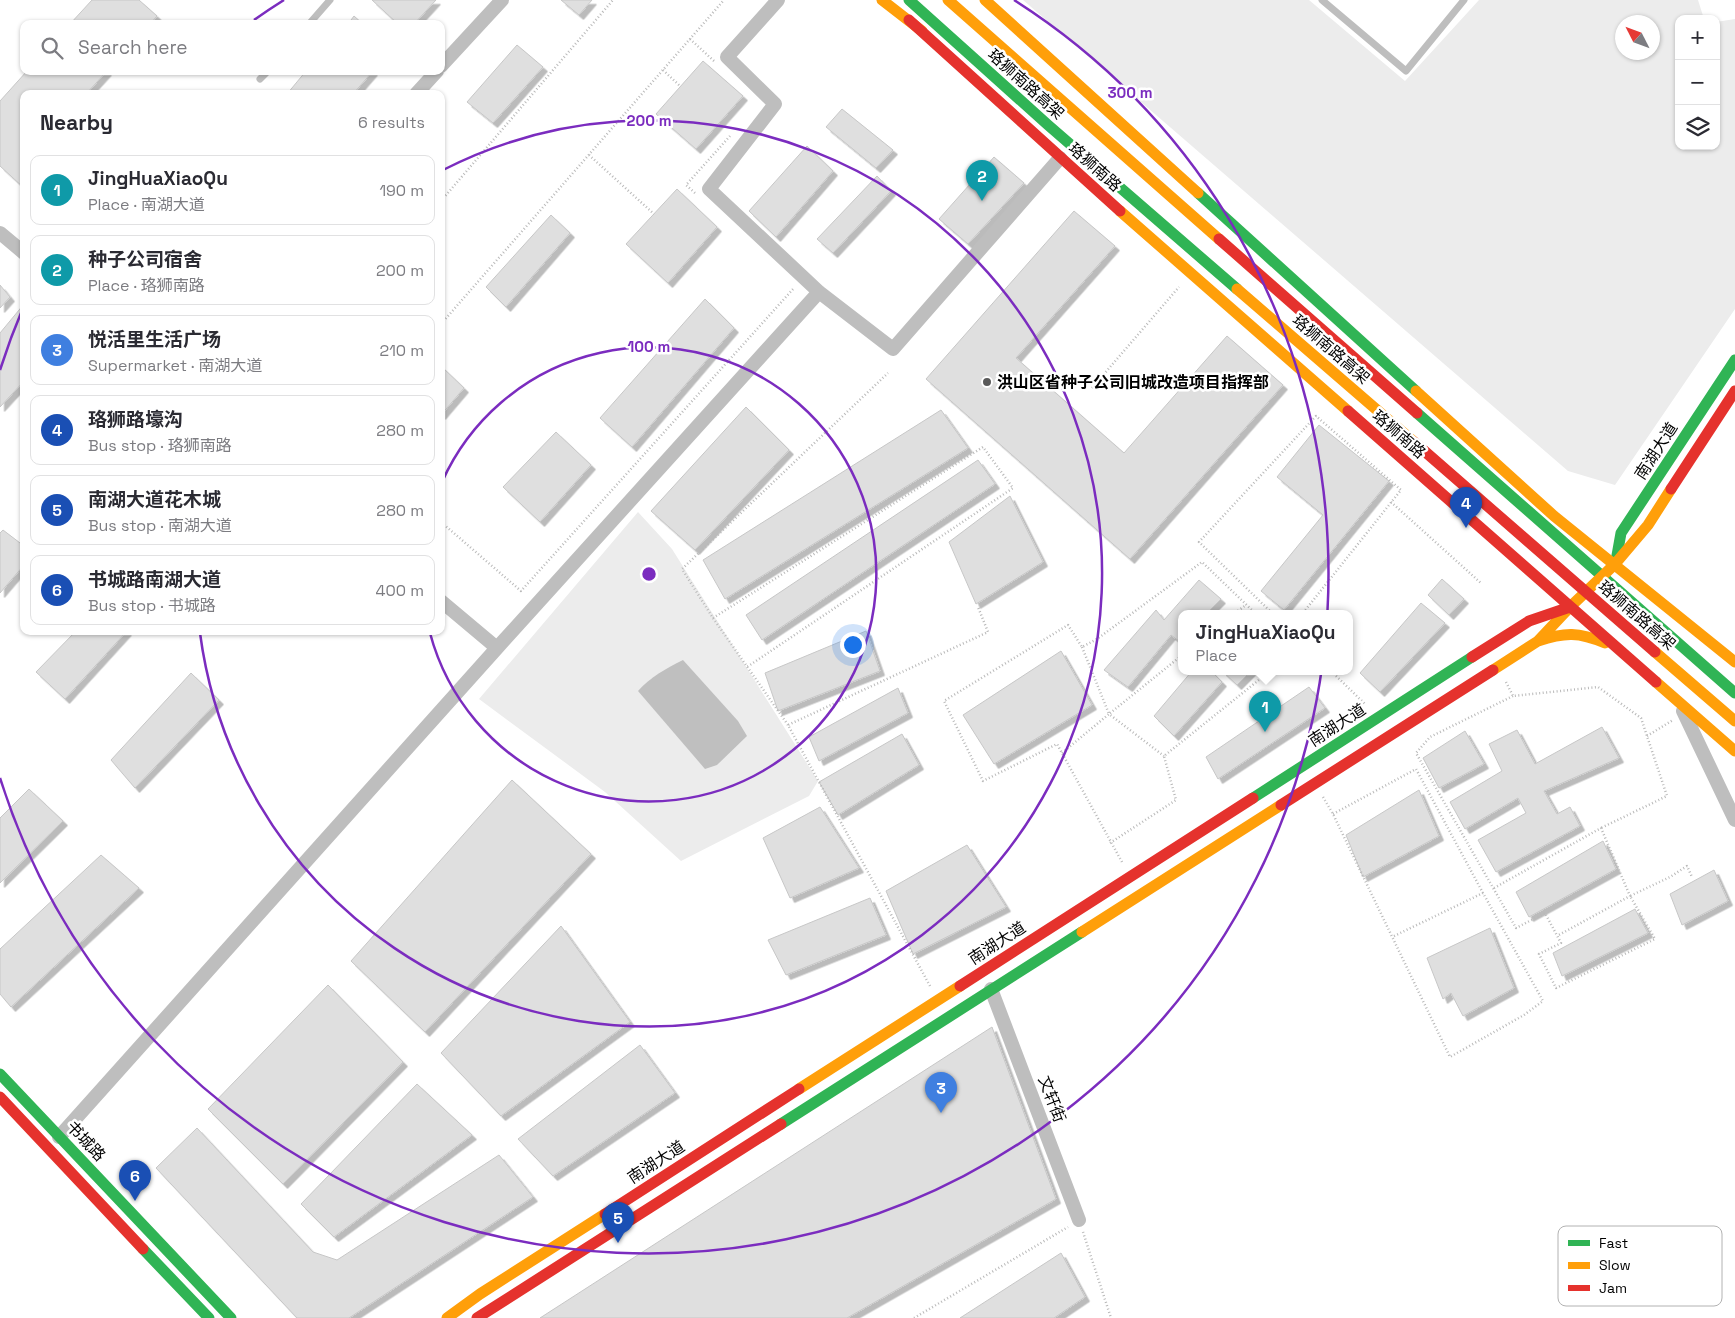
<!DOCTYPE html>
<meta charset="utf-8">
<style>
body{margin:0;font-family:"Space Grotesk","Noto Sans SC",sans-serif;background:#f2f2f3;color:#2b2b33}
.controls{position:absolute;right:15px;top:15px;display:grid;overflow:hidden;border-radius:10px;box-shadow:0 1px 4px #0004}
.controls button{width:45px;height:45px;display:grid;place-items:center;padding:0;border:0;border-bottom:1px solid #e1e1e2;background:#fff;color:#2b2b33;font:25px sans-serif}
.compass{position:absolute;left:1615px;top:15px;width:45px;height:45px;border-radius:50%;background:#fff;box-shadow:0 1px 4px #0004;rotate:312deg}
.you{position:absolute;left:852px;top:644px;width:18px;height:18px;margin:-12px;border:4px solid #fff;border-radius:50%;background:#1a73e8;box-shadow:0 0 0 8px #1a73e833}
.badge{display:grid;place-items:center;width:32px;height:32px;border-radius:50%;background:#595959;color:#fff;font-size:16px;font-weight:700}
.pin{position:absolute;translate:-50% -41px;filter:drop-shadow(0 1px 2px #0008)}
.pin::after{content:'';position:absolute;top:26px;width:18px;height:15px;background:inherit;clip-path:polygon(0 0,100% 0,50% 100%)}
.popup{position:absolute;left:1178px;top:610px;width:175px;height:65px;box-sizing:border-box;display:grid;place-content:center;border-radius:10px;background:#fff;filter:drop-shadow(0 1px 4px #0005);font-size:16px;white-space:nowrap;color:#7c7c81}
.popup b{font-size:19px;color:#2b2b33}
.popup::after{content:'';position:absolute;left:50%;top:100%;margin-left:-10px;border:10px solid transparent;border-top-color:#fff}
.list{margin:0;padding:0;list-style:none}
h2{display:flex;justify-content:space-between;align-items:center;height:65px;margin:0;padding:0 20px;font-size:21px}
h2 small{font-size:16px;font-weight:400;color:#7c7c81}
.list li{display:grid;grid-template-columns:32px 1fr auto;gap:15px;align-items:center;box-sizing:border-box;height:70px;margin:0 10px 10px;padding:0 10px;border:1px solid #e1e1e2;border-radius:10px}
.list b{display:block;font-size:19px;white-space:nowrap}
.list p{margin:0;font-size:16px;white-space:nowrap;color:#7c7c81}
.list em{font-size:16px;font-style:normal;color:#7c7c81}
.icon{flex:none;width:28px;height:28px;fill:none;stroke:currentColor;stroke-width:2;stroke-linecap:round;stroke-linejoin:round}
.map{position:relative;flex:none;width:1735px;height:1318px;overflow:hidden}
.search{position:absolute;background:#fff;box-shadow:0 1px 4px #0004;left:20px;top:20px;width:425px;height:55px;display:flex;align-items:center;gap:12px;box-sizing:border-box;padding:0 18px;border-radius:10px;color:#7c7c81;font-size:19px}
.panel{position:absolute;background:#fff;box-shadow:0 1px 4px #0004;left:20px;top:90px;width:425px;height:545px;border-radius:10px}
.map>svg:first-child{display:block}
.green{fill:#ececec;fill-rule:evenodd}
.water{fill:#bfbfbf}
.building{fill:#dfdfdf;stroke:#c7c7c7;filter:url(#shadow)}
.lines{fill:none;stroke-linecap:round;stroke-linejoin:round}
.path{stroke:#b9b9b9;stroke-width:2.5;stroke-dasharray:1 2.5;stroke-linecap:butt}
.lane{stroke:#bebebe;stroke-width:7}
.street{stroke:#bebebe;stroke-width:14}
.fast{stroke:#30b455;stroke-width:11}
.slow{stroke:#ff9f0a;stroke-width:11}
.jam{stroke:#e5322d;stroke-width:11}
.ring{fill:none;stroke:#7b2cbf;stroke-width:2.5}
.poi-dot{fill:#595959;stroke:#fff;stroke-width:2}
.labels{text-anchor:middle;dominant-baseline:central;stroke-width:5;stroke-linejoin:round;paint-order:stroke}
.street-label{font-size:16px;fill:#000;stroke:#fff}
.poi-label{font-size:16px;font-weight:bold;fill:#000;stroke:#fff;text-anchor:start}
.key{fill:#fff;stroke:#b2b2b2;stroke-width:1}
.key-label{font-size:14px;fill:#000}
.centre{fill:#7b2cbf;stroke:#fff;stroke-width:2.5}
.ring-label{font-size:15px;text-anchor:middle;font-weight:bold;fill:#7b2cbf;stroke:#fff;stroke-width:5;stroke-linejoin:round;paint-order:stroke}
</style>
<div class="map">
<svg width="1735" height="1318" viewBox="0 0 1735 1318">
<defs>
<filter id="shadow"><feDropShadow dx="4.5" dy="4.5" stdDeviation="0" flood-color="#0004"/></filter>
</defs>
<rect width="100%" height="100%" fill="#fff"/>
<path class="green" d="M1023,0h286l96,81 74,-81h219l6,19h-25v127h37v-124l19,-3v290l-120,176 -47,-14zM1622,22h30v30h-30z
M638,512l34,37 146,232 -9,15 -128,65 -76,-69 -126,-93z"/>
<path class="water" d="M683,660l55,61 9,15 -30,29 -12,4 -67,-78c12,-14 29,-23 45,-31z"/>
<path class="building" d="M92,0h47l18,16 -7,8h-80z
M372,0h64l-22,24h-16z
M561,0h31l-13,15z
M354,16l9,8h-15z
M517,45l26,22 -50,56 -26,-21z
M703,61l40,35 -47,53 -40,-35z
M27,71h80l-21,23h-62v94l-24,-22v-65z
M306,71h67l-20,23h-66z
M842,109l51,41 -17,18 -50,-41z
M807,146l26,25 -57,66 -27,-26z
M994,157l30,26 -56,61 -29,-25z
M877,176l14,15 -58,62 -16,-14z
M677,189l40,38 -49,56 -42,-39z
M1074,211l41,35 -99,112 108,95 103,-117 56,49 -153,174 -204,-180z
M551,215l19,18 -64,74 -20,-20z
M0,285l10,12 -10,11z
M705,299l29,29 -102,119 -32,-29z
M24,304v77l-24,26v-74z
M441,366l23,22 -23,27z
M746,407l43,43 -94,100 -44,-39z
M941,410l27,38 -243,151 -22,-39z
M1319,425l70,56 -105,129 -23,-19 62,-76 -46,-38z
M556,432l35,33 -51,57 -37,-35z
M978,460l17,24 -233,156 -16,-25z
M1010,496l33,66 -67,42 -27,-62z
M3,530l21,16v19l-24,28v-60z
M1442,579l22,20 -15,16 -21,-20z
M1199,580l22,19 -14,14h-26v28l-1,1 -9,-7 -43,52 -24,-17 52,-60 8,10z
M1421,603l24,20 -65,69 -20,-19z
M76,631h51l-62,68 -29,-27z
M866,631l14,40 -102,40 -13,-38z
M1061,651l31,54 -98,59 -31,-49z
M1192,671h19l11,11 -48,54 -20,-20z
M1222,671h29l-14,14z
M191,673l28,27 -84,88 -24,-28z
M1309,687l16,21 -107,71 -12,-22z
M898,688l10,25 -89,48 -10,-24z
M1602,727l17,31 -75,33 13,23 13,-7 10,19 -84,46 -18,-32 48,-27 -8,-15 -53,31 -15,-27 52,-31 -13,-27 28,-14 18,34z
M1465,731l19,33 -45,24 -16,-30z
M902,734l17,31 -81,50 -19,-33z
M512,780l79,74 -166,178 -74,-71z
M29,789l34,32 -63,62v-65z
M1419,790l20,46 -76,41 -17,-42z
M820,807l39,61 -69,30 -27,-60z
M1603,841l13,28 -87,48 -13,-25z
M967,845l39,62 -93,47 -27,-63z
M101,855l38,33 -128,119 -11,-13v-45z
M1714,870l14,31 -46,24 -12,-31z
M870,898l16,37 -100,40 -18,-35z
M1635,909l13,24 -86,43 -9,-23z
M561,926l69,96 -129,94 -60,-63z
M1490,928l24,60 -51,28 -12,-23 -8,6 -16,-41z
M328,985l75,77 -120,122 -75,-75z
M992,1027l64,172 -209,119h-307z
M640,1045l35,48 -122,83 -35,-37z
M417,1084l55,51 -138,102 -33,-33z
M197,1128l116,124 24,8 162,-105 34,42 -184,121h-52l-141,-150z
M1061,1253l24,44 -31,21h-94z"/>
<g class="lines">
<path class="path" d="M690,39l24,22
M663,70l17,16
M589,155l65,59
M695,193l-9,-8 44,-49
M441,201l172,-201
M441,324l283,-324
M1092,388l87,-101
M1391,502l91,82
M441,522l80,69 273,-303
M1235,613l11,-8
M1272,613l-73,-71 117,-126 85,74 -98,123
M713,618l270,-171 30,41 -266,179
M1082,647l27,67 72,-58
M1331,671l34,33
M1506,682l7,14 85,-9 43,31 26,78 -66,32
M1513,696l-83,41 -14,16 100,175 29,-15 16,30 -22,11 17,34 99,-49 -25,-43 40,-19 17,-11 5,11
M788,725l-75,-107 -31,-49 206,-196
M1647,736l26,-16
M1062,753l47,-39 55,42
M1323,797l10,17 117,243 74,-42 19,-14 -60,-108 -91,44
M1333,814l83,-45 67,124
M1110,843l66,-43 -12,-44 106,-85
M1122,862l-65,-118 -74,37 -39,-80 124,-76 14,22 15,-8 105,-77 53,51
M1494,888l107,-60 29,68 -73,40
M930,986l-142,-261 200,-93 -10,-25
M1083,1232l28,86
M914,1318l154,-91"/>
<path class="lane" d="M1322,0l84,71 58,-71
M309,24l21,-24
M260,79l8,-8"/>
<path class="street" d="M778,0l-51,57 48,47 -66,85 110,103 74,57 167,-191
M441,66l61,-66
M416,94l21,-23
M0,233l24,20
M497,648l322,-356
M1683,711l52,109
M991,989l88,231
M59,1137l438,-489 -56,-47"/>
<path class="fast" d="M909,0l139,125 189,164
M1198,193l218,198
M1417,413l318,280
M1616,561l5,-28 114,-173
M1253,798l219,-141
M0,1074l231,244
M781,1124l301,-192
M143,1249l66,69"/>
<path class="slow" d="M882,0l40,31
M948,0l271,239
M985,0l213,193
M1120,211l228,200
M1237,289l177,153
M1416,391l138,125 181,146
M1538,641c27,-9 41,-9 67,2
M1655,652l80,69
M1493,670l45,-29 32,-34 45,-43 33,-39 23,-36
M1656,682l79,69
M1082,932l199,-127
M799,1089l161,-103
M447,1318l33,-24 125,-80"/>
<path class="jam" d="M909,20l211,191
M1219,239l198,174
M1348,411l308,271
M1414,442l241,210
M1671,489l64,-98
M1472,657l57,-36 38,-13
M1281,805l212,-135
M960,986l293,-188
M0,1097l143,152
M605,1214l194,-125
M477,1318l304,-194"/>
</g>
<g class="ring">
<path d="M442 482A227 227 0 1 1 430 633"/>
<path d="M443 170A453 453 0 1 1 200 633"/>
<path d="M0 370A680 680 0 0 1 23 308M254 20A680 680 0 0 1 284 0M1014 0A680 680 0 1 1 0 778"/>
</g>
<circle class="poi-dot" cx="987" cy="382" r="5"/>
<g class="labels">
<g class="street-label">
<text transform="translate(1026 84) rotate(42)">珞狮南路高架</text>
<text transform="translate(1095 167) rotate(42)">珞狮南路</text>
<text transform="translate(1331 349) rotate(41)">珞狮南路高架</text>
<text transform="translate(1399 434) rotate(41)">珞狮南路</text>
<text transform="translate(1656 451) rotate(-57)">南湖大道</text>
<text transform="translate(1637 615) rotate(41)">珞狮南路高架</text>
<text transform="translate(1337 725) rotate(-33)">南湖大道</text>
<text transform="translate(997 943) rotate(-33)">南湖大道</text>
<text transform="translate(1052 1099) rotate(69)">文轩街</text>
<text transform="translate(86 1141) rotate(47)">书城路</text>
<text transform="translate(656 1162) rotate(-33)">南湖大道</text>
</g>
<g class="poi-label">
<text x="997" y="382">洪山区省种子公司旧城改造项目指挥部</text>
</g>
</g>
<rect x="1558" y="1226" width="164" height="80" rx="8" class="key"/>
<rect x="1568" y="1240" width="22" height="6" fill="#30b455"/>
<rect x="1568" y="1262" width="22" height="7" fill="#ff9f0a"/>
<rect x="1568" y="1285" width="22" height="6" fill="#e5322d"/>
<g class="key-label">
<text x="1599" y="1248">Fast</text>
<text x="1599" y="1270">Slow</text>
<text x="1599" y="1293">Jam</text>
</g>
<circle cx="649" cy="574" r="8" class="centre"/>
<g class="ring-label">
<text x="1130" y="98">300 m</text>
<text x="649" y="126">200 m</text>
<text x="649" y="352">100 m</text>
</g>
</svg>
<div class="controls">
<button>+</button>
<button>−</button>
<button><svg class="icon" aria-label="layers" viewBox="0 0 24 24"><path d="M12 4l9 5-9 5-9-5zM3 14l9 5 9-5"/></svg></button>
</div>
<svg class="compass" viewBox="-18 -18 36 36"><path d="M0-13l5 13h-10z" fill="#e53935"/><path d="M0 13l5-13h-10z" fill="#7c7c81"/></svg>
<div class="you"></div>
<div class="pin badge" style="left:1265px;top:732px;background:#0f9aa8">1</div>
<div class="popup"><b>JingHuaXiaoQu</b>Place</div>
<div class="pin badge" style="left:982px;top:201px;background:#0f9aa8">2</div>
<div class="pin badge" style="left:941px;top:1113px;background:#3f7fe0">3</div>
<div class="pin badge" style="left:1466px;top:528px;background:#1a4fb4">4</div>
<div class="pin badge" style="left:618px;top:1243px;background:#1a4fb4">5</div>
<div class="pin badge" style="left:135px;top:1201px;background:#1a4fb4">6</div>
<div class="search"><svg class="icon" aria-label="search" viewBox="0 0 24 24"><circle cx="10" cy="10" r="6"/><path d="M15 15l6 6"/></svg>Search here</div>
<section class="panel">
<h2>Nearby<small>6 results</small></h2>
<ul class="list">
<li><span class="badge" style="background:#0f9aa8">1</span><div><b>JingHuaXiaoQu</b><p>Place · 南湖大道</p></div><em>190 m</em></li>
<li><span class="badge" style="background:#0f9aa8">2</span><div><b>种子公司宿舍</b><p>Place · 珞狮南路</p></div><em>200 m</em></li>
<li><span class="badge" style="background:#3f7fe0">3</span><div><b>悦活里生活广场</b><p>Supermarket · 南湖大道</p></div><em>210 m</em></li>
<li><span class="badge" style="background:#1a4fb4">4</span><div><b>珞狮路壕沟</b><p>Bus stop · 珞狮南路</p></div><em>280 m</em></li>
<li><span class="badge" style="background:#1a4fb4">5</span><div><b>南湖大道花木城</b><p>Bus stop · 南湖大道</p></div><em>280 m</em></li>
<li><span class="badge" style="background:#1a4fb4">6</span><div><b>书城路南湖大道</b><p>Bus stop · 书城路</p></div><em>400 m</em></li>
</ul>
</section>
</div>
